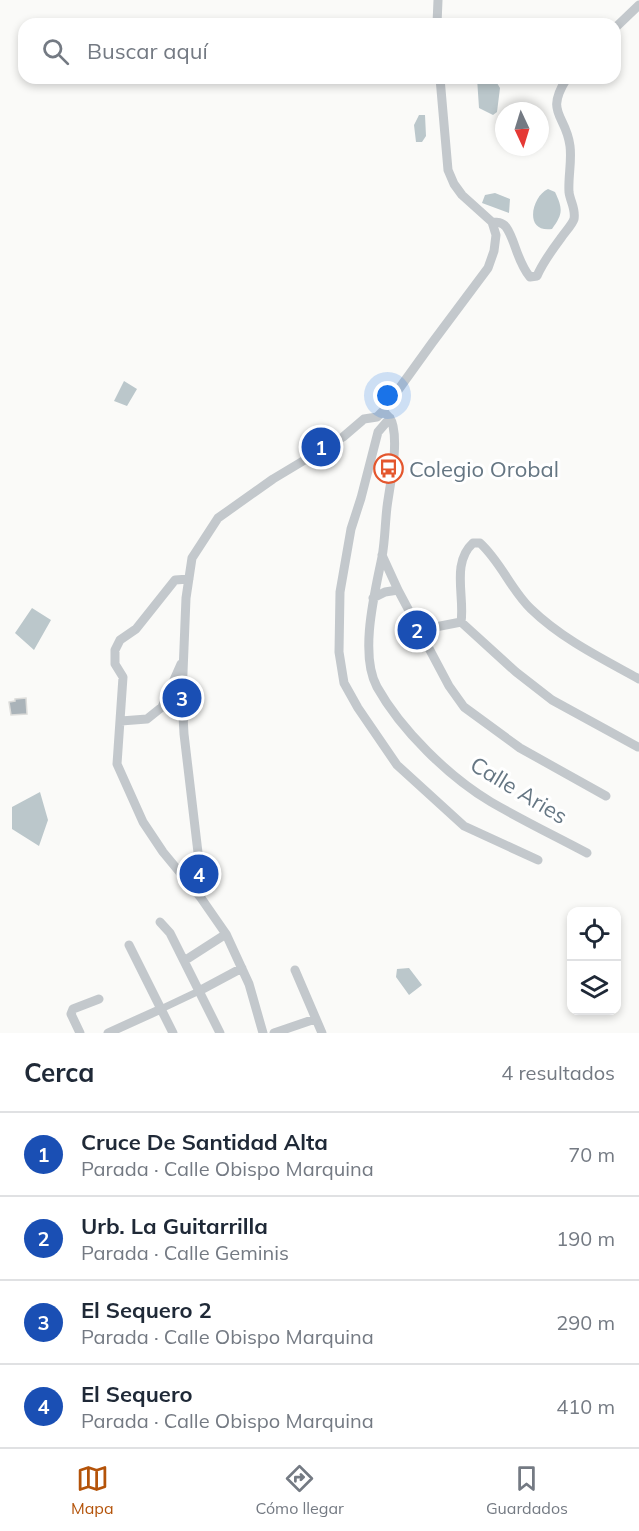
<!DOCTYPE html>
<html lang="es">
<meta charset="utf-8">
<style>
body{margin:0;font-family:Mulish,sans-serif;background:#f2f2f3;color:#1f2937}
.controls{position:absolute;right:18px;bottom:18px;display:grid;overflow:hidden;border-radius:12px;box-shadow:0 3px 9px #0003}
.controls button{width:54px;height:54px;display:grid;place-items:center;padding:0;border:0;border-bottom:2px solid #e0e1e3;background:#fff;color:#1f2937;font:30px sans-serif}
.compass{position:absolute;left:495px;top:102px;width:54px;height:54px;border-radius:50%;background:#fff;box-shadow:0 3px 9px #0003;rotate:176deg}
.you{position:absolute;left:388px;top:396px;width:21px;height:21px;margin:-15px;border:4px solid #fff;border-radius:50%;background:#1a73e8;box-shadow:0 0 0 9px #1a73e833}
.badge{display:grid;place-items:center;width:39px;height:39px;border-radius:50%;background:#b45309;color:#fff;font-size:20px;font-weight:700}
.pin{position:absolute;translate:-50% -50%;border:3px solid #fff;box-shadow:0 2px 6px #0006}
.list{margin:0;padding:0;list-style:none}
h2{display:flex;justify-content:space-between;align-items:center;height:78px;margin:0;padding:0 24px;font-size:26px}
h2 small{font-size:20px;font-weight:400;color:#747a83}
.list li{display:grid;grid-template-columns:39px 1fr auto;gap:18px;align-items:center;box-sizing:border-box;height:84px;padding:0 24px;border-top:2px solid #e0e1e3}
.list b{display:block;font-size:22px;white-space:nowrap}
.list p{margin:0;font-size:20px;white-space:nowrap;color:#747a83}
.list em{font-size:20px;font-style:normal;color:#747a83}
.icon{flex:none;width:33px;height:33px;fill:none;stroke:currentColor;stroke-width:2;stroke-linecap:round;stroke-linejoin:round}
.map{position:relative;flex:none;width:639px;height:1033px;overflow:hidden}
.search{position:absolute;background:#fff;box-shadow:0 3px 9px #0003;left:18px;right:18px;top:18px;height:66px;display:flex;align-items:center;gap:15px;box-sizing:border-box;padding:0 21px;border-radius:18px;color:#747a83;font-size:22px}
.sheet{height:414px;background:#fff}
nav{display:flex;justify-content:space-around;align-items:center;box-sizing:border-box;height:84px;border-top:2px solid #e0e1e3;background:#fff;font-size:16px;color:#747a83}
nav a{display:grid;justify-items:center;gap:3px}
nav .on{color:#b45309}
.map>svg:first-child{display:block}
.water{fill:#bbc7cb}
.building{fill:#aab3b9;stroke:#dcdcda;stroke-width:1.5}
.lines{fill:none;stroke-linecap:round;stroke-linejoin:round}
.pedestrian{stroke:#c3c8cc;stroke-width:7}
.minor{stroke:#c3c8cc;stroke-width:9}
.labels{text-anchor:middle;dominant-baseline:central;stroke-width:6;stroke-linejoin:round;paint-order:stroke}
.poi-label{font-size:22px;fill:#657683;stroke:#fff;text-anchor:start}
.street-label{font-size:22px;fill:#657683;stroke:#fff}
</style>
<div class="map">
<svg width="639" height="1033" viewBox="0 0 639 1033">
<rect width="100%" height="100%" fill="#fafaf8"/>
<path class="water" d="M477,78h17l6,10 -3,24 -4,3 -14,-7z
M419,115h6l1,21 -4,6h-6l-2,-17z
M548,189l7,3c8,17 8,22 -3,37 -29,4 -20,-33 -4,-40z
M495,193l15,6 -1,14 -27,-10 3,-8z
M124,381l13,8 -10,17 -13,-5z
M32,608l19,12 -17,30 -19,-17z
M40,792l8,28 -9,26 -27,-17v-22z
M409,968l13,17 -13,10 -13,-18 1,-8z"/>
<path class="building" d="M26,698l1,16 -16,1 -2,-13 6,-1v-2z"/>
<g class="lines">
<path class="pedestrian" d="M161,1009l38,-18"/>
<path class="minor" d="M437,24l1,-24
M615,28l24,-23
M492,222c5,0 10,0 14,5 9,12 11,35 24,50l7,-1c6,-14 15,-26 24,-38 4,-6 11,-13 13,-19 2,-10 -4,-18 -5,-27 -1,-15 3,-31 1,-46 -4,-32 -26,-32 -3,-68
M383,411c5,5 9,8 10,15 5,23 -3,58 -6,81 -2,17 -2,34 -5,50 -7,35 -23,97 -5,130 24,43 72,90 114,115 31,18 64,34 96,51
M390,418l-12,14 -17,66 -10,31 -11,63 -1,60 5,31 14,25 39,57 67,61 74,34
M382,555l16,35 51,96 15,21 56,41 86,48
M189,579l-14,1 -39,49 -16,11 -5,10v14l8,13 -6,87 26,58 20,30 38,46 25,36 23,50 14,49
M373,598l12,-6 13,-2
M461,622c4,-25 -10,-59 12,-79h7c21,19 31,47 51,66 31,30 70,49 108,70
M420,630l41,-8 55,50 36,28 86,47
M121,721l26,-2 15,-12 19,-43
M201,898v-20l-17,-144 -2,-37 4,-99 6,-40 26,-40 55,-39 70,-42 21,-18 13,-2 6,-6 49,-68 56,-75 6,-17 2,-16 -4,-13 -30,-27 -8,-11 -6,-14 -8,-92
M160,922l10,11 50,100
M129,945l44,88
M184,961l42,-27
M295,970l27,63
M199,991l43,-23
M80,1033l-9,-19 2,-5 26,-10
M108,1033l53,-24
M274,1033l41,-14"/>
</g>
<defs>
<symbol id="bus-ring" viewBox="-11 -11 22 22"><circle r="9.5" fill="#fff" stroke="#e4572e" stroke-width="1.5"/><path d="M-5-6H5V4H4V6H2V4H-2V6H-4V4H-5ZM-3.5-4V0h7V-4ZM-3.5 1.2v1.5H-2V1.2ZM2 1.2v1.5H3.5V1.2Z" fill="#e4572e"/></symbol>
</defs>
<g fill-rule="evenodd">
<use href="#bus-ring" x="372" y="452" width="33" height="33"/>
</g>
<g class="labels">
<g class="poi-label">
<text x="409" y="469">Colegio Orobal</text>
</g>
<g class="street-label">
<text transform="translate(519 790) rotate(31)">Calle Aries</text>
</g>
</g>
</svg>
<div class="controls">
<button><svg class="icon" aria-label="locate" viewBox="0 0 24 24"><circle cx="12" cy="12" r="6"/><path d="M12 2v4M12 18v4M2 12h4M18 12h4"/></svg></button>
<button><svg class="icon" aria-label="layers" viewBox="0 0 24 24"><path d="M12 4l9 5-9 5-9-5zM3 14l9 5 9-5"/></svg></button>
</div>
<svg class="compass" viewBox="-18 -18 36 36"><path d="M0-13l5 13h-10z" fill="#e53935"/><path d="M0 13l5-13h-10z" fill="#747a83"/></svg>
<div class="you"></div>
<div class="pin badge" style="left:321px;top:447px;background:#1a4fb4">1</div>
<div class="pin badge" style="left:417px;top:630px;background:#1a4fb4">2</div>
<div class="pin badge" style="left:182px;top:698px;background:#1a4fb4">3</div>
<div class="pin badge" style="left:199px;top:874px;background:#1a4fb4">4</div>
<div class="search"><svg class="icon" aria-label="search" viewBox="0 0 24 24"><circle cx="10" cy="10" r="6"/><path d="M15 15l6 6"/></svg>Buscar aquí</div>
</div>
<section class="sheet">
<h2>Cerca<small>4 resultados</small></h2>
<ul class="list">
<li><span class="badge" style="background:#1a4fb4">1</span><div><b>Cruce De Santidad Alta</b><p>Parada · Calle Obispo Marquina</p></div><em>70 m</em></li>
<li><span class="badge" style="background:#1a4fb4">2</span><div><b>Urb. La Guitarrilla</b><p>Parada · Calle Geminis</p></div><em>190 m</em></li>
<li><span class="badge" style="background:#1a4fb4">3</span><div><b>El Sequero 2</b><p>Parada · Calle Obispo Marquina</p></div><em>290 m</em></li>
<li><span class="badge" style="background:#1a4fb4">4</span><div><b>El Sequero</b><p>Parada · Calle Obispo Marquina</p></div><em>410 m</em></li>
</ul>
</section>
<nav>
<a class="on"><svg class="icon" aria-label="map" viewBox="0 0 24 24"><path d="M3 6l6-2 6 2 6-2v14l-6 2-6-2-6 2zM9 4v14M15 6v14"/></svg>Mapa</a>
<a><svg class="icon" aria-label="directions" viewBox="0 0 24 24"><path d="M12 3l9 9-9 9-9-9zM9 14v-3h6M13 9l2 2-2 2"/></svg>Cómo llegar</a>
<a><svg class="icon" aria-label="saved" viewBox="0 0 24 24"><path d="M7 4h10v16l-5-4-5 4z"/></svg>Guardados</a>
</nav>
